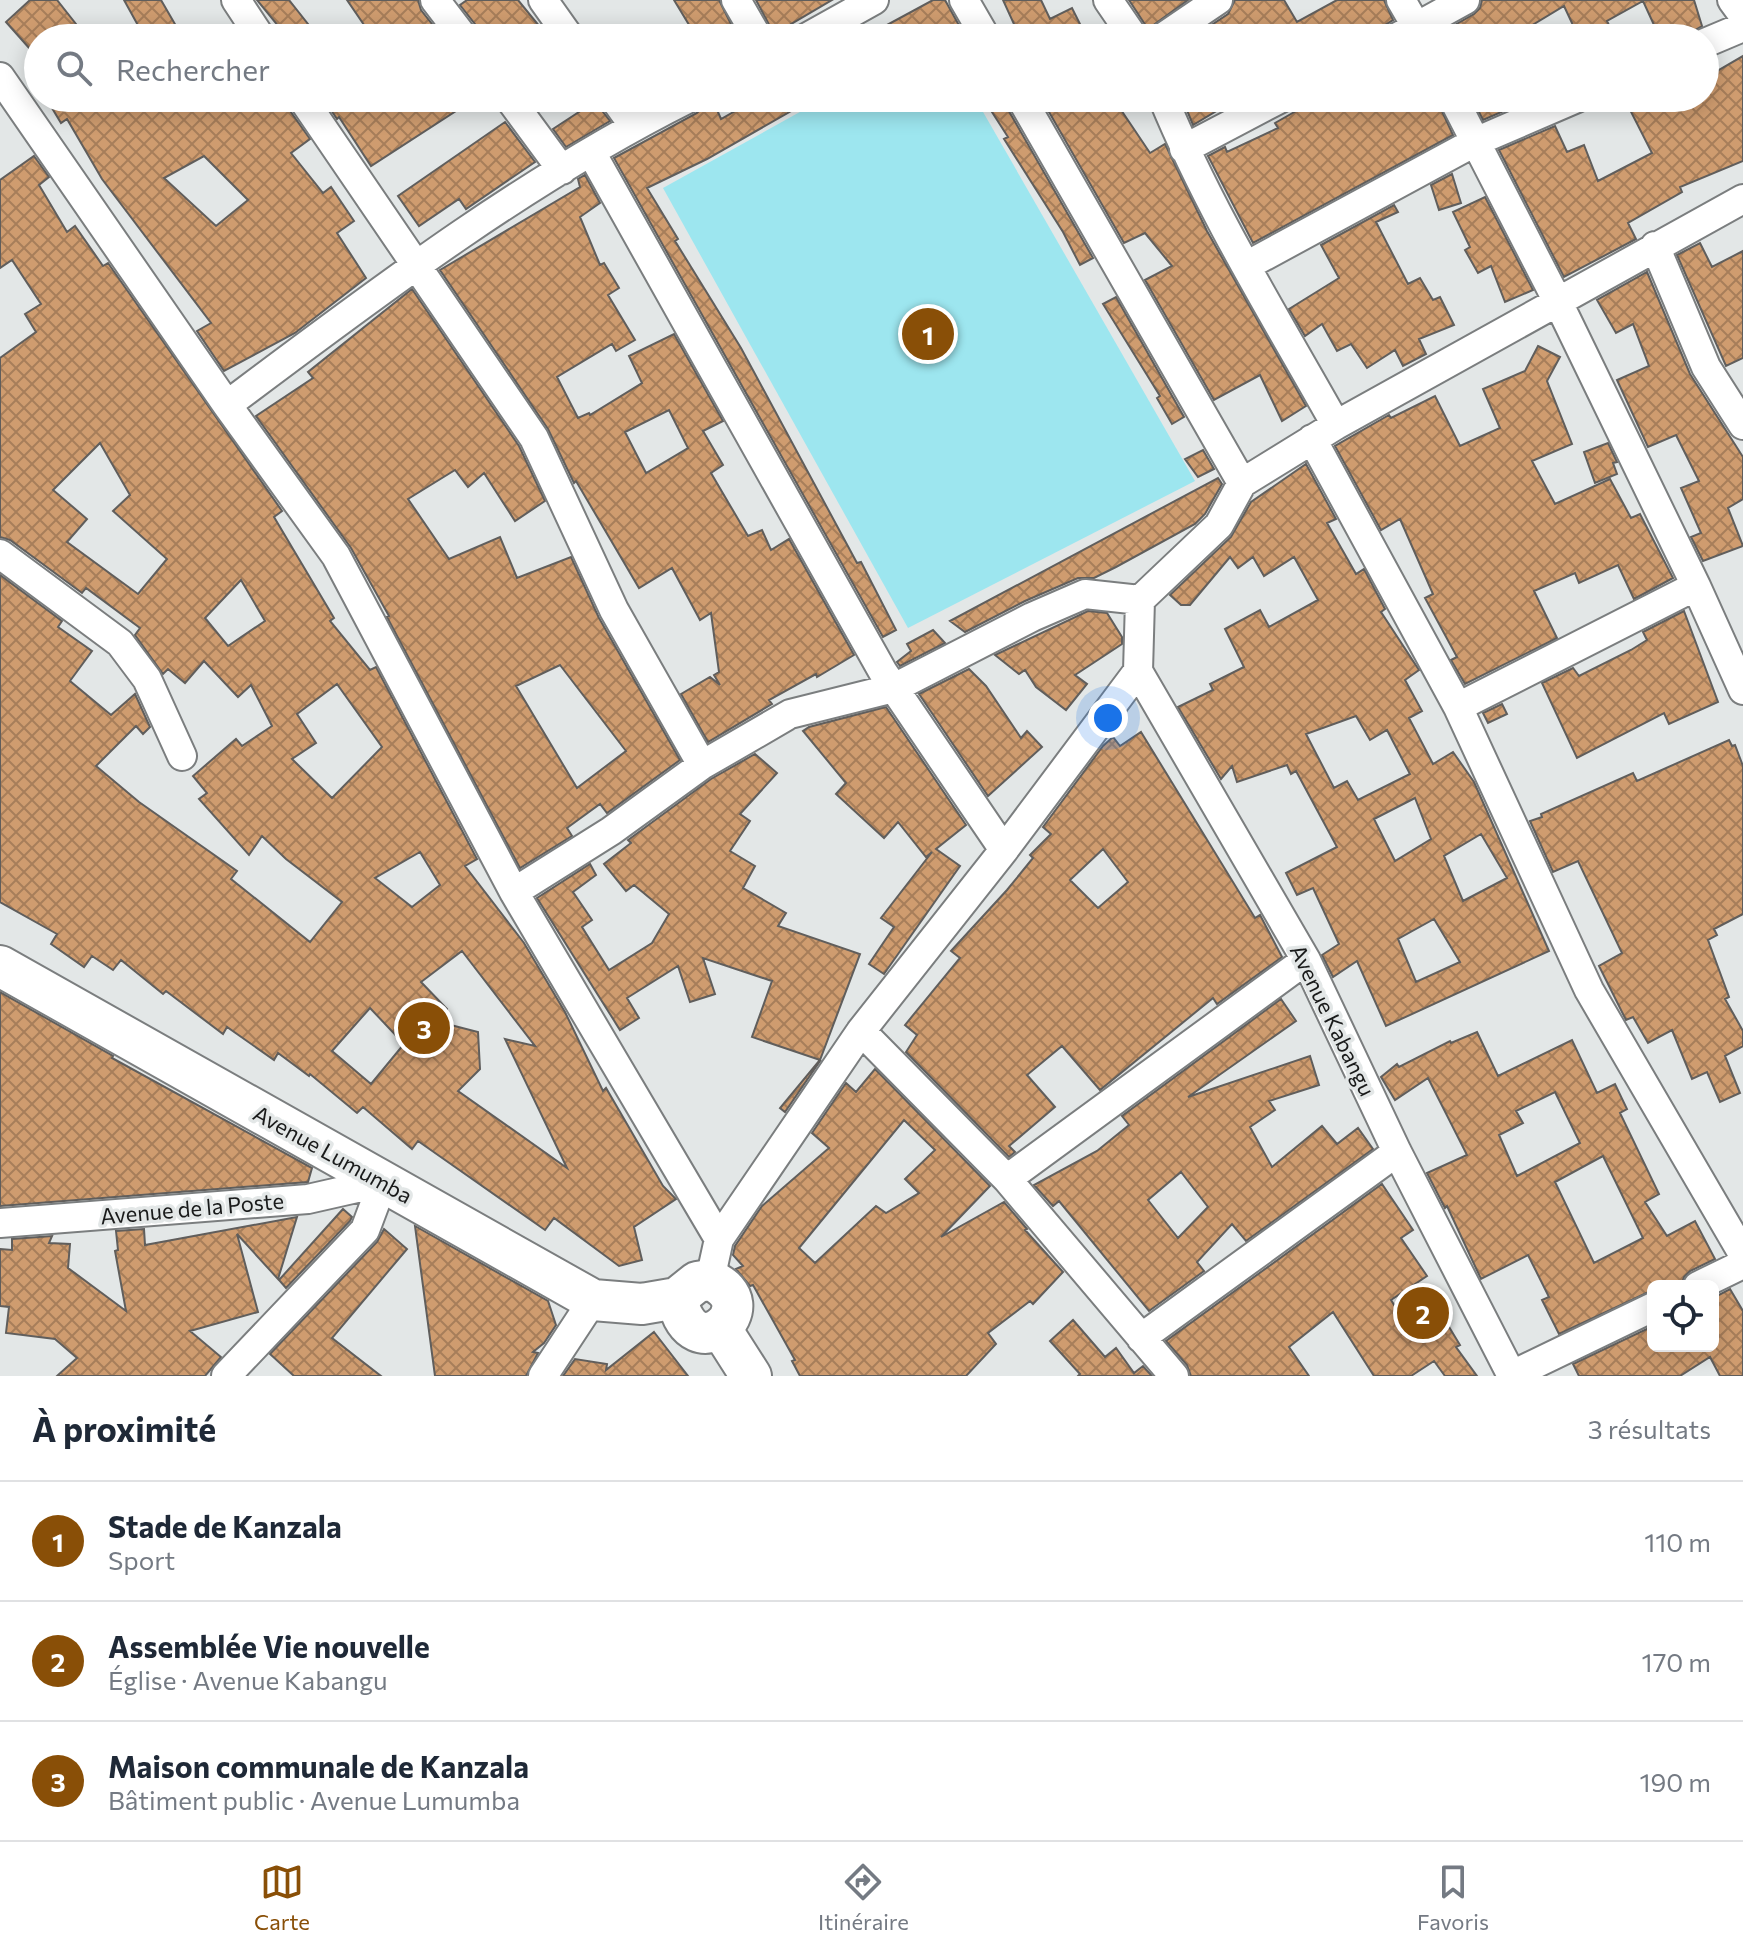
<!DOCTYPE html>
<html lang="fr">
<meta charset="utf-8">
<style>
body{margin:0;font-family:Commissioner,sans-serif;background:#f2f2f3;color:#1f2937}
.controls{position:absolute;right:24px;bottom:24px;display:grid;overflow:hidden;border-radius:12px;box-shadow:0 4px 20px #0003}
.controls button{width:72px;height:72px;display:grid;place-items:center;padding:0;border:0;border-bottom:2px solid #e0e1e3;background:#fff;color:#1f2937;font:40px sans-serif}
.you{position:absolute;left:1108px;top:718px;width:28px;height:28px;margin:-20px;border:6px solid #fff;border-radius:50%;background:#1a73e8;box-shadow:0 0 0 12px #1a73e833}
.badge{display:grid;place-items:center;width:52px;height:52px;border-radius:50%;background:#894f07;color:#fff;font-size:26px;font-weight:700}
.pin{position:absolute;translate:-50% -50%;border:4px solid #fff;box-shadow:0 2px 8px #0006}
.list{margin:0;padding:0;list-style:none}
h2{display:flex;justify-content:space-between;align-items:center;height:104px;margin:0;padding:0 32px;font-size:34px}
h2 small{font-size:26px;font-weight:400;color:#747a83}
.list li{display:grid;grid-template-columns:52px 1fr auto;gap:24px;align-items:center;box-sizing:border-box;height:120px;padding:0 32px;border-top:2px solid #e0e1e3}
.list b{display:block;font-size:30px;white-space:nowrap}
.list p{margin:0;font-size:26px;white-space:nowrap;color:#747a83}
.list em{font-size:26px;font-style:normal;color:#747a83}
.icon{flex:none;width:44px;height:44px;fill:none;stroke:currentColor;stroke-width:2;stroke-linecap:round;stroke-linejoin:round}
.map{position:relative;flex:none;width:1743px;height:1376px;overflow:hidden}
.search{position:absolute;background:#fff;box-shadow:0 4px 20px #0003;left:24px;right:24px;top:24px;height:88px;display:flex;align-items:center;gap:20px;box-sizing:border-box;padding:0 28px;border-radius:44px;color:#747a83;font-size:30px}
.sheet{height:464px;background:#fff}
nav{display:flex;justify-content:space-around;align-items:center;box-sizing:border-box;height:112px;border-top:2px solid #e0e1e3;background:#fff;font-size:22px;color:#747a83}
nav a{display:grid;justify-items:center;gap:4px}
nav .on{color:#894f07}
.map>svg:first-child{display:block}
.green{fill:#9de6ef}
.building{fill:url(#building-cross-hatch);stroke:#605e5c;stroke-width:2;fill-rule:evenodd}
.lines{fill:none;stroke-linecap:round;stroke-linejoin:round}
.minor-casing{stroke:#7b7e7f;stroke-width:32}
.secondary-casing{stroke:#7b7e7f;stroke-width:44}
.minor{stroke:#fff;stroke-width:28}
.secondary{stroke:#fff;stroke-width:40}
.labels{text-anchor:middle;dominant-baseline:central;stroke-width:7;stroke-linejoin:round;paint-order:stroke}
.street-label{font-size:22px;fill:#191a1a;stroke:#e3e7e7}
</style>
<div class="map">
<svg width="1743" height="1376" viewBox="0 0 1743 1376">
<defs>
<pattern id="building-cross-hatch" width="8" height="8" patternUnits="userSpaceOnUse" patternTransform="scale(2)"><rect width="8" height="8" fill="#cf9c6f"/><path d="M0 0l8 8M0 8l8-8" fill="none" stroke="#a77e5a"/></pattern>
</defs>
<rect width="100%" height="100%" fill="#e3e7e7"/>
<path class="green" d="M825,98h150l220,383 -287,147 -245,-440z"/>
<path class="building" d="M30,0h27l30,38h-49v20l-32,-36z
M124,0h37l22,38h-38z
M257,0h32l30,38h-31z
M347,0h71l3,10 22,28h-70z
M467,0h51l31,38h-68l-3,-10 -18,-23z
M674,0h45l19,38h-41z
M756,0h76l-58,34z
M933,0h12l21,38h-103z
M1003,0h38l9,19 22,-11 15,30h-73l5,-3z
M1129,0h59l-40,29z
M1235,0h49l13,22 40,-22h47l9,20 -29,18h-172l36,-24z
M1482,0h212l8,26 -10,6 -3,6h-29l-17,-37 -36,20 8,17h-36l-15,-32 -53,32h-71l-1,-4 35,-20 6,-6z
M1743,56v105l-63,26 2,5 -54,31 8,16 -72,38 -65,-127 56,-24 12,26 17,-7 14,36 54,-28 -28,-55h81v-20z
M46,98h239l3,10 22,31 -19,14 32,40 8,-6 23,34 -17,12 29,45 -71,55 -71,38 -27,-40 14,-8 -109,-144 -35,-60 -6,4zM204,156l44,44 -32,26 -52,-48z
M323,98h153l-105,68 -32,-49 -2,2z
M582,98h15l3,10 10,13 -44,26 -13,-18 35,-23z
M706,98h6l9,21 37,-21h56l-107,61 -60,29 31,51 -3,2 66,107 116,215 4,-1 35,68 -13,7 -269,-479 83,-45 7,-7z
M983,98h21l2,8 87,152 -13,7 -17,-33 -59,-93 4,-2z
M1041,98h72l37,55 15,-9 42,87 99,175 -24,15 -22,-46 -46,25 -69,-120 27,-14 -27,-33 -21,10z
M1182,98h56l-45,27z
M1319,98h117l17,37 -200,108 -45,-87 17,-9 2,5 51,-24 -3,-5z
M1472,98h62l-51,22z
M505,122l30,40 -69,47 -7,-10 -40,27 -21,-30z
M34,156l15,21 -10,8 28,47 8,-6 28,40 5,-3 174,248 -8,6 60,101 -4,3 40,49 6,-3 101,192 -12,7 59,77 41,69 38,79 3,-3 57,98 13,13 -42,28 8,33 -23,6 -65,-48 -9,12 -127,-89 -6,8 -49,-42 -6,6 -47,-39 -1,2 -31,-23 -4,7 -47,-33 -4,7 -57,-43 -3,3 -42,-34 -8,10 -21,-14 -8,11 -33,-23 6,-10 -57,-32v-327l62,46 -4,6 34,24 -22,30 41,34 24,-21 15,33 -7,7 -7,-8 -40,40 43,36 98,69 -6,8 79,63 32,-40 -56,-43 -24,-23 -13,19 -50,-56 8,-6 -14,-17 43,-37 6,7 30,-20 -21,-41 -13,12 -34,-36 -19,22 -17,-14 -5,5 -28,-39 5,-7 -54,-40 -4,5 -72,-53 -10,-3v-179l36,-26 -11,-18 16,-10 -29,-44 -12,8v-88zM100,443l30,52 -17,16 54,48 -29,35 -71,-52 20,-23 -34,-29zM241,580l24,41 -37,25 -23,-28zM337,684l45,63 -50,51 -40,-39 24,-16 -19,-29zM420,852l20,33 -28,22 -37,-29zM462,951l73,95 -30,-7 62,129 -109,-77 22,-22 -2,-37 -35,-9 4,-14 -26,-27zM370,1008l34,36 -33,40 -39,-33z
M1452,174l9,29 -22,7 -8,-25z
M585,175l15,28 -20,14 20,48 4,-2 15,25 -11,7 27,45 -19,11 -4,-7 -55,33 21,41 11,-5 1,2 52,-32 -13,-27 45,-22 49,87 -20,10 20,34 -12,8 37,63 14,-6 9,20 18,-11 65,116 -37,22 -1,-3 -47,26 3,4 -64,38 -27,-48 29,-17 10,8 -6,-10 5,-3 -8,-59 -11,7 -28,-52 -33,20 -63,-107 -2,2 -26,-54 -108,-159 140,-83 -2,-8zM669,410l19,38 -42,25 -21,-41z
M1485,197l48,93 -28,12 -14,-36 -13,7 -13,-23 5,-3 -17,-35z
M1394,205l4,7 -22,10 32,62 12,-6 13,22 7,-3 14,28 -35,14 7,15 -23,12 -8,-16 -28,18 -16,-24 -14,7 -15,-27 -17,12 -16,-27 50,-31 -18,-33z
M1700,243l12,24 31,-16v107l-17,8 -49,-111z
M1647,272l43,102 53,83v42l-15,9 15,38 -40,15 -12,-24 10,-4 -20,-45 18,-7 -23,-46 -28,12 -31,-67 32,-14 -16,-42 -17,9 -19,-33z
M412,289l107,157 26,55 -30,20 -31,-48 -16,14 -13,-17 -47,29 41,60 51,-22 17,41 54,-21 28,61 81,142 -73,53 -7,-9 -33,24 5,8 -52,32 -133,-251 2,-1 -38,-68 -95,-132 57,-38 -5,-6zM560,665l66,86 -49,37 -61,-102z
M1116,297l68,120 -12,7 -15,-26 3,-2 -57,-92z
M1538,346l22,11 -13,24 25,63 -40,17 23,43 55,-25 21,39 9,-4 33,64 -39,21 -16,-34 -39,18 -4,-10 -41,18 23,47 -92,46 -14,-24 6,-3 -32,-59 8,-4 -33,-75 -19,11 -46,-84 54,-31 2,3 44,-22 25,50 40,-18 -17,-39 42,-18z
M1608,443l9,19 -4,1 4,11 -22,9 -11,-31z
M1203,450l11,19 -16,8 -13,-18z
M1306,464l30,55 -9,4 29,51 8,-5 21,40 -4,3 38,58 -14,10 17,31 -13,7 24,46 20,-12 21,30 75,169 -163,75 -29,-65 -24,16 -11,-22 17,-11 -26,-56 -16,7 -11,-22 51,-26 -41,-76 -5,3 -4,-9 -50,17 -5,-16 -11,13 -43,-72 35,-17 -3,-6 34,-17 -19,-38 35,-19 9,17 49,-27 -24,-43 -30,19 -11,-19 -15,11 -8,-11 -40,48h-9l-11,-10 61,-58 20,-35zM1356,716l14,24 17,-10 23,44 -52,26 -11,-19 -13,7 -28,-54zM1415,798l16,41 -36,22 -21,-42zM1481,834l26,44 -44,23 -19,-45zM1434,919l26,43 -44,20 -18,-43z
M1218,478l4,6 -17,30 -10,10 -79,43 -22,11h-16l-53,23 -60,31 -15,-11z
M1088,611l19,2 15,24v7l-47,31 12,9 -21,26 -30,-23 -11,-17 -6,4 -24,-19z
M1684,611l34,91 -49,22 -5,-11 -87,45 -35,-75 31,-15 6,8 52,-26 16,-10 -4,-8z
M933,630l12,13 -45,23 -3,-4 14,-11 -4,-7z
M969,669l17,17 35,52 6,-7 15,16 -54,49 -69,-102z
M1502,704l5,10 -19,9 -5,-10z
M886,707l80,118 -30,24 24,17 -76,108 -15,-10 25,-37 -13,-9 51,-66 -6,5 -28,-35 -14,16 -48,-44 10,-11 -43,-52 6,-4z
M1141,732l114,186 5,-3 22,42 -65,47 -4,-6 -113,92 -38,-44 -35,29 28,32 -46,39 6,6 -6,5 -103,-105 11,-17 -12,-10 55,-67 -9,-7 56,-61 26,-32 -3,-3 21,-21 -8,-7 60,-81 10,-9 7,9zM1103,849l25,33 -30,26 -28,-28z
M1729,740l3,6 3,-1 8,21v148l-29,15 3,6 -9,5 21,57 -4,2 18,32v15l-18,10 15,37 -20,9 -13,-30 -15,7 -20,-49 -24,13 -15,-26 -7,3 -27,-54 23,-13 -44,-92 -25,11 -23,-51 12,-4 -1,-3 92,-41 4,8z
M755,754l22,19 -37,41 10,7 -20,30 25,15 -12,22 43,25 -8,13 82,28 -40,106 -68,-23 20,-56 -69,-23 12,36 -25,8 -12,-36 -51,32 12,20 -19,12 -83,-132 53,-34 6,11 -23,17 19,28 -10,7 27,43 43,-27 17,-29 -35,-29 -8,6 -22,-27 27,-21 -3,-3 83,-61z
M0,992l113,64 -1,2 200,110 -4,14 -308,24z
M1281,999l15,22 -108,76 122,-41 9,29 -50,16 6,9 -25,17 22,40 50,-41 15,18 21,-16 15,21 -127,92 -14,-17 -35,38 7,9 -55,40 -90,-110 -6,5 -19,-21 63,-34 32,-26 -7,-9zM1181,1172l27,35 -30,31 -30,-38z
M1477,1032l21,44 74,-36 25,53 18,-9 12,25 -7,4 39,81 -14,8 22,34 28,-15 20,38 -25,12 -6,6 -3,9h-28v4l-94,44 -17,-34 7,-3 -21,-42 -47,24 -34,-73 -2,2 -18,-35 40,-18 -39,-77 -33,22 -14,-23 16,-13 2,3 51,-26 1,2zM1555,1092l25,51 -63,33 -18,-41 24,-12 -7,-12zM1603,1156l40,82 -49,25 -39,-81z
M819,1061h1l-35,51 -5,-4z
M875,1069l115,117 -49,51 63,-35 23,27 -2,1 38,42 -30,32 -3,-3 -42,32 8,11 -30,32h-166l-8,-15 3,-1 -42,-75 -3,1 -14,-17 7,-3 -10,-11 2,-9 27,-40 67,-58 -17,-15 34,-50 10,9zM904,1120l31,30 -30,29 14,14 -33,20 -10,-7 -61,57 -16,-15z
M1382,1184l31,46 -12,8 26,38 -36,24 26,41 29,-19 14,23 -4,2 21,29h-32l-11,-15 -23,15h-37l-41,-64 -44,35 20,29h-118l-4,-11 -21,-24z
M343,1209l9,8 -2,4 -64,67 -7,-8z
M297,1217l-19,62 -41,-45 21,78 -68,19 31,26 -16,19h-148l20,-18 -22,-19 -49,-6 3,-26 -9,-1v-57l12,1v-11l40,-3 -3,7 21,1 -2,24 58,43 -11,-60 3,-1 -2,-19 28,-2 1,16z
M415,1226l133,75 8,24 -12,18 -11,9 5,1 -12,23h-91z
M384,1229l23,20 -75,89 49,38h-87l-24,-22 107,-112z
M1730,1289l13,22v65h-23l-10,-19 -30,19h-101l-6,-12 80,-38v20h60v-48z
M1073,1320l32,37 11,-9 18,25 9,-7 9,10h-74l2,-2 -30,-33z
M654,1332l34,44h-125l12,-17 32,5 -1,6z"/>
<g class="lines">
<defs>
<path id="minor" d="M236,0l25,38
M435,0l29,38
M543,0l27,38
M736,0l22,38
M964,0l22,38
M1108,0l26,38
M1401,0l22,38
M1732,0l11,15
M806,38l68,-38
M1162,38l56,-38
M1396,38l69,-38
M1705,43l38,-16
M0,77l227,328 109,151 178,336 205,347
M302,98l232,340 80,172 88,155
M509,98l53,72
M614,98l20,28
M1021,98l221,385
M1163,98c47,114 113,220 173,327
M1453,98l105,204 138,284 47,104
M1184,149l97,-51
M591,152l292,520 121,178
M1655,246l51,121 37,58
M1246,266l229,-124 102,-44
M227,405c148,-111 296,-224 462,-307
M1312,439l146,268 131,283 154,264
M0,554l120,89 27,36 35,77
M1138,671l168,289 91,192 115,224
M1458,707l238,-121
M514,892l97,-61 91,-66 88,-51 104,-26 138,-71 53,-23 55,6
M861,1031l146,148 167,197
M1007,1179l299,-219
M0,1223l308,-24 75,-17
M710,1280l9,-41 142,-208 143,-181 134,-179 2,-71 79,-75 23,-42 94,-58 407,-226
M1698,1286l45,-22
M1141,1338l256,-186
M1512,1375l141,-68
M226,1376l139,-146 18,-48
M543,1376l50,-76"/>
<path id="secondary" d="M0,966l593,334 49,4 35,-6
M710,1280c60,24 -18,95 -33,18l20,-16z
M721,1329l30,47"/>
</defs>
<use href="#minor" class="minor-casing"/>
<use href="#secondary" class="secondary-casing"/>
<use href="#minor" class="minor"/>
<use href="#secondary" class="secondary"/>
</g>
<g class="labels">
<g class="street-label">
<text transform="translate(1333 1020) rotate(64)">Avenue Kabangu</text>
<text transform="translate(333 1154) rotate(29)">Avenue Lumumba</text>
<text transform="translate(192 1208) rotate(-5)">Avenue de la Poste</text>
</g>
</g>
</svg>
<div class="controls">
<button><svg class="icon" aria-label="locate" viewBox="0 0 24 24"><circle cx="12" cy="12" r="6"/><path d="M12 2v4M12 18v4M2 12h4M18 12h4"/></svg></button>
</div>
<div class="you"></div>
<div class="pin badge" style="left:928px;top:334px">1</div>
<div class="pin badge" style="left:1423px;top:1313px">2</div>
<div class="pin badge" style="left:424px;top:1028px">3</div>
<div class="search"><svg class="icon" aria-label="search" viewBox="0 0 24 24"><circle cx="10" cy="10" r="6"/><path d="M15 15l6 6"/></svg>Rechercher</div>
</div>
<section class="sheet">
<h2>À proximité<small>3 résultats</small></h2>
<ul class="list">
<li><span class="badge">1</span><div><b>Stade de Kanzala</b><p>Sport</p></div><em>110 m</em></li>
<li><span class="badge">2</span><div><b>Assemblée Vie nouvelle</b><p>Église · Avenue Kabangu</p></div><em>170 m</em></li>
<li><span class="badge">3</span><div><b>Maison communale de Kanzala</b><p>Bâtiment public · Avenue Lumumba</p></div><em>190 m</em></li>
</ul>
</section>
<nav>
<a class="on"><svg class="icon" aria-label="map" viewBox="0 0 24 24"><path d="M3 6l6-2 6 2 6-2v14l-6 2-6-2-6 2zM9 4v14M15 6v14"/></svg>Carte</a>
<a><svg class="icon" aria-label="directions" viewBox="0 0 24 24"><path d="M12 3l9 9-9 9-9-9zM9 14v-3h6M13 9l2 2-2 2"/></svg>Itinéraire</a>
<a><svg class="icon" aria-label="saved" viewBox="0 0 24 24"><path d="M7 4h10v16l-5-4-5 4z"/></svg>Favoris</a>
</nav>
